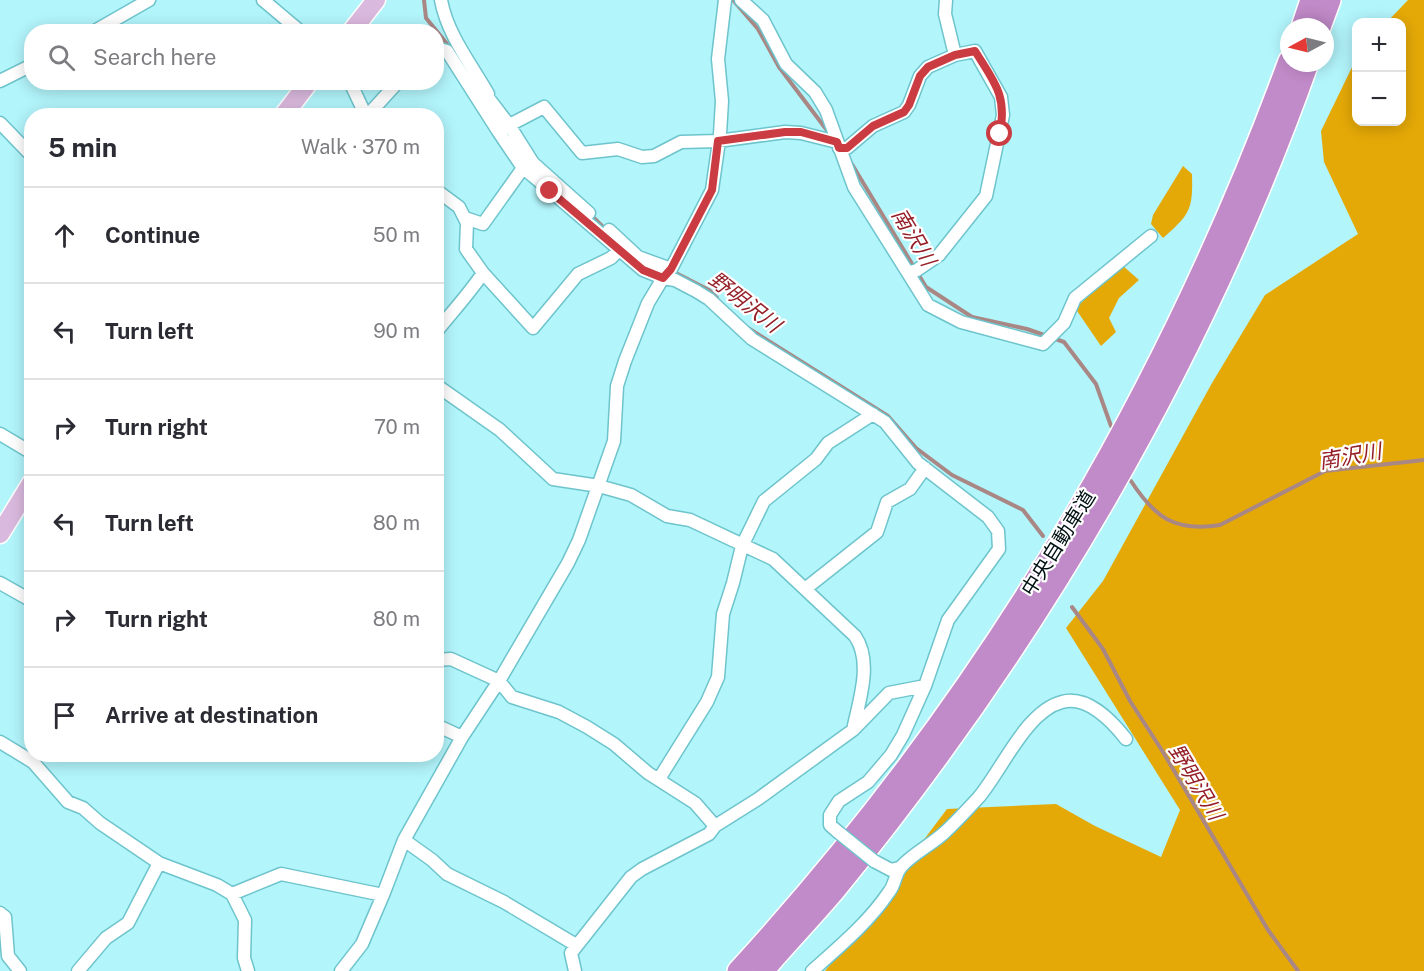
<!DOCTYPE html>
<meta charset="utf-8">
<style>
body{margin:0;font-family:"Public Sans","Noto Sans JP",sans-serif;background:#f2f2f3;color:#2b2b33}
.controls{position:absolute;right:18px;top:18px;display:grid;overflow:hidden;border-radius:12px;box-shadow:0 3px 15px #0003}
.controls button{width:54px;height:54px;display:grid;place-items:center;padding:0;border:0;border-bottom:2px solid #e1e1e2;background:#fff;color:#2b2b33;font:30px sans-serif}
.compass{position:absolute;left:1280px;top:18px;width:54px;height:54px;border-radius:50%;background:#fff;box-shadow:0 3px 15px #0003;rotate:263deg}
.stop{position:absolute;width:18px;height:18px;margin:-14px;border:4px solid #cb3c42;border-radius:50%;background:#fff}
.stop.end{background:#cb3c42;border-color:#fff;box-shadow:0 2px 6px #0008}
.list{margin:0;padding:0;list-style:none}
h2{display:flex;justify-content:space-between;align-items:center;height:78px;margin:0;padding:0 24px;font-size:26px}
h2 small{font-size:20px;font-weight:400;color:#7c7c81}
.list li{display:grid;grid-template-columns:39px 1fr auto;gap:18px;align-items:center;box-sizing:border-box;height:96px;padding:0 24px;border-top:2px solid #e1e1e2}
.list b{display:block;font-size:22px;white-space:nowrap}
.list em{font-size:20px;font-style:normal;color:#7c7c81}
.icon{flex:none;width:33px;height:33px;fill:none;stroke:currentColor;stroke-width:2;stroke-linecap:round;stroke-linejoin:round}
.map{position:relative;flex:none;width:1424px;height:971px;overflow:hidden}
.search{position:absolute;background:#fff;box-shadow:0 3px 15px #0003;left:24px;top:24px;width:420px;height:66px;display:flex;align-items:center;gap:15px;box-sizing:border-box;padding:0 21px;border-radius:24px;color:#7c7c81;font-size:22px}
.panel{position:absolute;background:#fff;box-shadow:0 3px 15px #0003;left:24px;top:108px;width:420px;height:654px;border-radius:24px}
.map>svg:first-child{display:block}
.green{fill:#e5a907}
.lines{fill:none;stroke-linecap:round;stroke-linejoin:round}
.stream{stroke:#a98785;stroke-width:4}
.street-casing{stroke:#6ec4cc;stroke-width:15}
.primary-casing{stroke:#fff;stroke-width:21}
.highway-casing{stroke:#fff;stroke-width:24}
.street{stroke:#fff;stroke-width:12}
.primary{stroke:#dab9de;stroke-width:18}
.highway{stroke:#c18ac8;stroke-width:21}
.street-bridge-casing{stroke:#6ec4cc;stroke-width:15;stroke-linecap:butt}
.street-bridge{stroke:#fff;stroke-width:12}
.route{stroke:#cb3c42;stroke-width:8}
.labels{text-anchor:middle;dominant-baseline:central;stroke-width:4.5;stroke-linejoin:round;paint-order:stroke}
.street-label{font-size:20px;fill:#001012;stroke:#fff}
.water-label{font-size:21px;font-style:italic;fill:#951f27;stroke:#fff}
</style>
<div class="map">
<svg width="1424" height="971" viewBox="0 0 1424 971">
<rect width="100%" height="100%" fill="#b2f5fb"/>
<path class="green" d="M1408,0h16v971h-599l122,-162 109,-5 39,22 66,31 19,-47 -114,-182 37,-47 109,-198 53,-88 93,-61 -34,-72 -3,-31 35,-72v63h46v-100h-15z
M1183,166l9,8c1,36 -2,40 -29,64l-12,-14 2,-9z
M1123,266l16,14 -20,18 -10,20 7,14 -15,14 -26,-38z"/>
<g class="lines">
<path class="stream" d="M424,0l2,18 26,32
M733,0l25,29 21,38 50,66
M850,161l76,126 46,30 55,12 37,13 32,42 15,42
M590,214l16,16
M672,271l37,19 8,8
M748,328l140,88 28,32 36,27 71,35 20,26
M1131,481c24,37 44,51 89,44l105,-54 99,-11
M1072,607l31,42 27,52 33,51 105,178 30,41"/>
<defs>
<path id="street" d="M263,0l38,32
M441,0c6,34 30,64 47,94l-5,2
M741,0l22,20 23,44 29,28 11,18 28,77 54,86 9,-3 22,-15 47,-59 17,-81 -2,-18 -26,-46 -20,4 -27,12 -8,9 -11,29 -5,7 -31,14 -26,22h-8
M946,0l-1,14 10,41
M93,32l56,-32
M436,48l11,3 51,80 25,37 10,8 110,94 20,8 12,2 21,11 13,8 43,40 133,83 33,41 70,54 10,14 1,18 -51,71 -23,66 -22,49 -12,20 -23,27 -29,19 -9,14v10l8,7
M0,81l32,-16
M350,82l16,34
M486,95l23,30 24,38 56,50
M367,116l31,-34
M0,123l32,33
M498,131l46,-24 38,46 36,-4 24,8 12,-1 27,-14 37,-1 67,-9 16,1 36,9
M436,190l23,17 8,16 -1,26 17,24c-14,21 -31,39 -47,59
M465,218l18,6 40,-56
M609,230l29,27 33,12
M483,273l50,55 45,-54 33,-16 8,-8
M908,273l20,32 33,17 82,22 21,-21 11,-25 76,-62
M436,385l64,45 53,49 46,7 32,9 36,21 23,4 83,39 82,77c18,26 4,65 -2,94
M0,434l32,19
M0,583l32,18
M805,589l72,-57 10,-30 23,-13 15,-21
M436,660l15,-1 48,22 13,16 47,15 28,15 27,17 34,29 47,30 20,23
M436,725l26,12
M0,742l33,20 35,40 15,6 17,15 59,40 58,22 15,9 13,26 -1,38 4,13
M659,779l48,-77 11,-25 5,-63 10,-31 9,-37 22,-45 52,-42 12,-16 45,-29
M404,840l28,20 15,14 57,28 72,43
M874,861l17,9 8,-2
M232,894l49,-20 102,21
M0,913l5,4 3,39 12,15
M78,971l28,-33 22,-15 31,-60
M341,971l21,-27 21,-49 21,-55 58,-103 37,-56 69,-118 11,-23 35,-99 3,-55 8,-25 23,-58 15,-25 8,-9 41,-79 8,-56 2,-33 -4,-42 7,-59
M575,971l-4,-18 60,-76 11,-8 67,-35 6,-8 43,-27 95,-69 36,-37 36,-7
M812,971c27,-24 57,-49 77,-79 6,-7 6,-18 12,-25 11,-13 30,-22 43,-34 12,-11 24,-24 35,-36 23,-27 47,-86 83,-95 25,-7 50,19 64,37"/>
<path id="primary" d="M351,32l25,-32
M283,116l26,-34
M0,534l32,-52"/>
<path id="highway" d="M1302,27l9,-27
M1320,27l10,-27
M738,971c243,-265 427,-572 551,-910
M763,971c23,-27 48,-53 71,-80 202,-247 367,-527 474,-828"/>
</defs>
<use href="#street" class="street-casing"/>
<use href="#primary" class="primary-casing"/>
<use href="#highway" class="highway-casing"/>
<use href="#street" class="street"/>
<use href="#primary" class="primary"/>
<use href="#highway" class="highway"/>
<defs>
<path id="street-bridge" d="M838,832l36,29"/>
</defs>
<use href="#street-bridge" class="street-bridge-casing"/>
<use href="#street-bridge" class="street-bridge"/>
</g>
<g class="lines">
<path class="route" d="M550,191l93,79 20,8 8,-9 41,-79 6,-49 67,-9h16l36,10 2,6h8l26,-22 31,-14 5,-7 11,-29 8,-9 27,-12 20,-4c20,32 32,44 25,83"/>
</g>
<g class="labels">
<g class="street-label">
<text transform="translate(1058 543) rotate(-58)">中央自動車道</text>
</g>
<g class="water-label">
<text transform="translate(914 237) rotate(59)">南沢川</text>
<text transform="translate(745 302) rotate(38)">野明沢川</text>
<text transform="translate(1350 456) rotate(-10)">南沢川</text>
<text transform="translate(1196 782) rotate(59)">野明沢川</text>
</g>
</g>
</svg>
<div class="controls">
<button>+</button>
<button>−</button>
</div>
<svg class="compass" viewBox="-18 -18 36 36"><path d="M0-13l5 13h-10z" fill="#e53935"/><path d="M0 13l5-13h-10z" fill="#7c7c81"/></svg>
<div class="stop" style="left:1000px;top:134px"></div>
<div class="stop end" style="left:550px;top:191px"></div>
<div class="search"><svg class="icon" aria-label="search" viewBox="0 0 24 24"><circle cx="10" cy="10" r="6"/><path d="M15 15l6 6"/></svg>Search here</div>
<section class="panel">
<h2>5 min<small>Walk · 370 m</small></h2>
<ul class="list">
<li><svg class="icon" aria-label="ahead" viewBox="0 0 24 24"><path d="M12 20V5M6 11l6-6 6 6"/></svg><div><b>Continue</b></div><em>50 m</em></li>
<li><svg class="icon" aria-label="left" viewBox="0 0 24 24"><path d="M17 20v-9H6M10 6l-5 5 5 5"/></svg><div><b>Turn left</b></div><em>90 m</em></li>
<li><svg class="icon" aria-label="right" viewBox="0 0 24 24"><path d="M7 20v-9h11M14 6l5 5-5 5"/></svg><div><b>Turn right</b></div><em>70 m</em></li>
<li><svg class="icon" aria-label="left" viewBox="0 0 24 24"><path d="M17 20v-9H6M10 6l-5 5 5 5"/></svg><div><b>Turn left</b></div><em>80 m</em></li>
<li><svg class="icon" aria-label="right" viewBox="0 0 24 24"><path d="M7 20v-9h11M14 6l5 5-5 5"/></svg><div><b>Turn right</b></div><em>80 m</em></li>
<li><svg class="icon" aria-label="arrive" viewBox="0 0 24 24"><path d="M6 21V4h12l-3 4 3 4H6"/></svg><div><b>Arrive at destination</b></div></li>
</ul>
</section>
</div>
